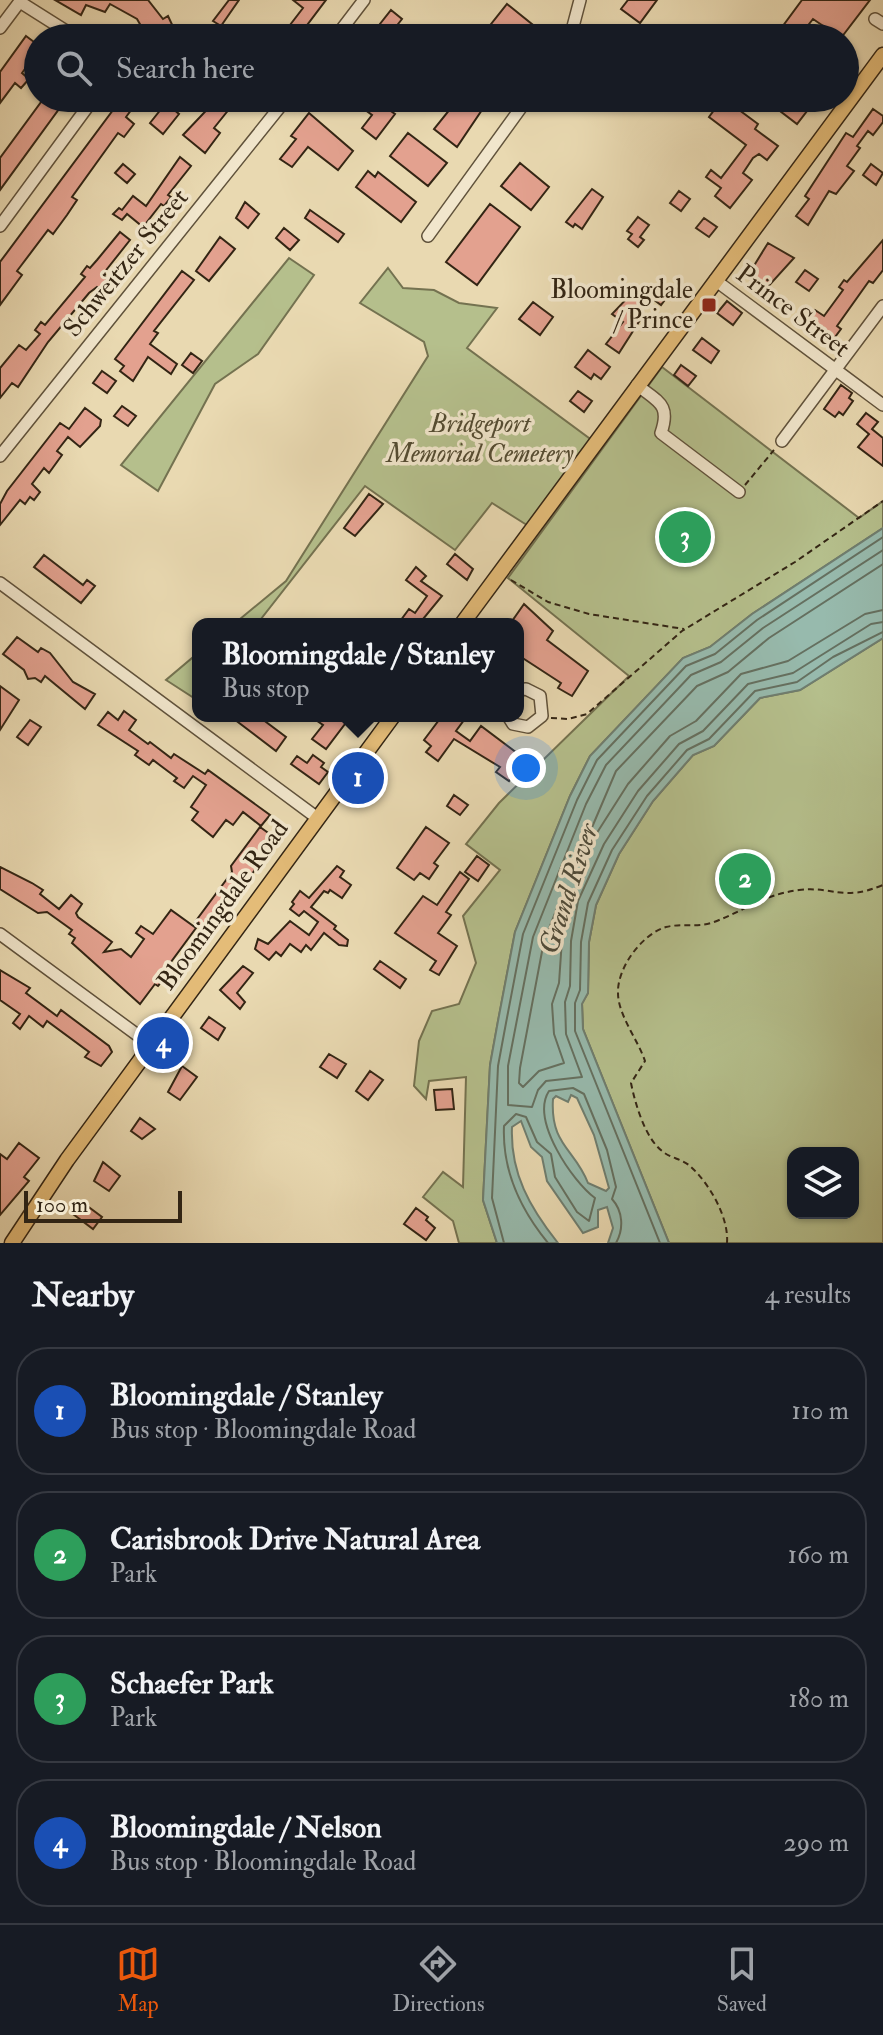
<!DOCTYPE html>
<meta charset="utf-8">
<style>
body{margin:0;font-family:"IM FELL Double Pica",serif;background:#20242c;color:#f1f3f6}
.controls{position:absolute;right:24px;bottom:24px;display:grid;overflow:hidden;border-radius:16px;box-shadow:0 2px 6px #0004}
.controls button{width:72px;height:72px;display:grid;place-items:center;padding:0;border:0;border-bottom:2px solid #363941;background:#171b24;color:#f1f3f6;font:40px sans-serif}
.scale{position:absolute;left:24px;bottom:20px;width:158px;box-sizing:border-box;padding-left:8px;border:4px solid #332514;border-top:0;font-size:22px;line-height:28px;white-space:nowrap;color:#332514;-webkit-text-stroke:6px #f1e6cc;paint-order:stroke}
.you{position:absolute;left:526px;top:768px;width:28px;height:28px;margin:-20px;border:6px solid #fff;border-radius:50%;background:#1a73e8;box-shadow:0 0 0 12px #1a73e833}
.badge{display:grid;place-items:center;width:52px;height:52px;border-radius:50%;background:#ea580c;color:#fff;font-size:26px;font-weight:700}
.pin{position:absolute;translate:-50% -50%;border:4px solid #fff;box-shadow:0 2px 8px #0006}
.popup{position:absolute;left:192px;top:618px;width:332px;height:104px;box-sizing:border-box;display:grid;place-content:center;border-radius:16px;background:#171b24;filter:drop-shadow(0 2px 6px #0005);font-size:26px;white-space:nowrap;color:#9ea1a6}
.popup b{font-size:30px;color:#f1f3f6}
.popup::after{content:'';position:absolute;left:50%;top:100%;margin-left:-16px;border:16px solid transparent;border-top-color:#171b24}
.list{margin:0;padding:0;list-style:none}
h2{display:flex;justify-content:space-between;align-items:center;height:104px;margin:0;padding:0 32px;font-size:34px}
h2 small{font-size:26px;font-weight:400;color:#9ea1a6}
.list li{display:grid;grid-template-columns:52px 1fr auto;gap:24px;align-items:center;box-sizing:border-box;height:128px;margin:0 16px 16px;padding:0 16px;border:2px solid #363941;border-radius:32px}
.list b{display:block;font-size:30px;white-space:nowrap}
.list p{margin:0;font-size:26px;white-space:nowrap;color:#9ea1a6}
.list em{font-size:26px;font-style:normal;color:#9ea1a6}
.icon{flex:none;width:44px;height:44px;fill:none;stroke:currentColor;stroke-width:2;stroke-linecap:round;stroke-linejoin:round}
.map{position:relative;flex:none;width:883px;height:1243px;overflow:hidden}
.search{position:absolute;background:#171b24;box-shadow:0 2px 6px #0004;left:24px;right:24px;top:24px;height:88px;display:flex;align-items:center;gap:20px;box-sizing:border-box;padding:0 28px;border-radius:44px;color:#9ea1a6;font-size:30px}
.sheet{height:680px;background:#171b24}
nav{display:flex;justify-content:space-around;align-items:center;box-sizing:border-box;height:112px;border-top:2px solid #363941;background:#171b24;font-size:22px;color:#9ea1a6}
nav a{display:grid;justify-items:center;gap:4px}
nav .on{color:#ea580c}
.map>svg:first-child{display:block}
.green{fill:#b5bf8c;stroke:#747250;stroke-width:2;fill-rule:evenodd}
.water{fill:#97baad;stroke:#6f7e70;stroke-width:2;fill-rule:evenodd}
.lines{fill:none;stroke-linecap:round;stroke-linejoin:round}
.shore{stroke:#657060;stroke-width:2}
.building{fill:#e3a18f;stroke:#332514;stroke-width:2}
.minor-casing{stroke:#60523b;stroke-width:14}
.major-casing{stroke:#332514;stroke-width:17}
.path{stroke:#332514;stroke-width:2;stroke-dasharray:6 4;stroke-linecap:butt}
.minor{stroke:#f1e6cc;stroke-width:11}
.major{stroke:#e4bc78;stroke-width:14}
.poi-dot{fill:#8f2418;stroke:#f1e6cc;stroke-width:3}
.labels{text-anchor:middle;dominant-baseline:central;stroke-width:7;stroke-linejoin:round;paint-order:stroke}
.street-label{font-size:26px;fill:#332514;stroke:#f1e6cc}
.poi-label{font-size:26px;fill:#332514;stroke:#f1e6cc;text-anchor:end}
.park-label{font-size:26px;font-style:italic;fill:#544c32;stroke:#f1e6cc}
.water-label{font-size:28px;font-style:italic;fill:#4c4a3a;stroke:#f1e6cc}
</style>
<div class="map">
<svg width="883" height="1243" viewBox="0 0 883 1243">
<rect width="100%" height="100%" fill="#e9d9b1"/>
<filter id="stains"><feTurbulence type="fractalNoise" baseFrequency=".0025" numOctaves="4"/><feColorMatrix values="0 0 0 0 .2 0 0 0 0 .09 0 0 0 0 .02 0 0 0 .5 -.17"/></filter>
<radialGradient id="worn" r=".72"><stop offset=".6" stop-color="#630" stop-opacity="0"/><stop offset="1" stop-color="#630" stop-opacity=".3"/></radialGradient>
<path class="green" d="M289,258l25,17 -56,79 -43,30 -57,107 -37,-26z
M388,268l15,20 31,2 25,13 38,5 -30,40 126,93 -63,86 -38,-24 -37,47 -90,-64 -108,138h-23l52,-43 142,-225 -4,-14 -64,-39z
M662,367l197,151 24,-17v27l-131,86 -42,33 -27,11 -93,98 -20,40 -55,136 -17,89 -8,44 -7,135 14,43h-38l-6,-22 -30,-24 20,-25 20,15 3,-110 -37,4 -3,18 -12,-13 5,-45 13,-30 27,-7 17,-41 -13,-47 37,-46 -34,-26 33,-41 130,-127 -121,-98z
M883,638v605h-214l-86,-214 -1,-26 6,-10 1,-51 7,-37 23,-51 34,-53 40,-46 21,-9 46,-48 40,-8zM793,1153h60v60h-60z
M198,653v46l-1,1 -31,-20z"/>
<path class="water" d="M883,528v110l-83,52 -40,8 -46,48 -21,9 -40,46 -34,53 -23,51 -7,37 -1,51 -6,11 1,25 86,214h-61l5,-15 -6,-21 -9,3v17l-15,6 -36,-52 -5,-24 -11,-10 -10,-26 -9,6c-2,46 18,81 46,116h-61l-14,-43 7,-135 8,-44 17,-89 55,-136 20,-40 93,-98 27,-11 42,-33zM571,1095l6,3 17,37 15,53 -3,3 -18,-8c-13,-34 -38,-38 -35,-84l3,-3 12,6z"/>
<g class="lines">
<path class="shore" d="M883,550l-120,78 -42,34 -30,13 -85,90 -20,39 -53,133 -25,129v39l24,2 6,-17 8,-9 36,-4 -16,-43 -1,-32 5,-16 1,-45 7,-40 26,-57 34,-53 41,-47 24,-13 45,-47 45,-11 78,-49 12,-2
M883,564l-114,74 -41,34 -31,14 -81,85 -29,68h6l35,-55 42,-48 26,-15 45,-47 47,-13 77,-47 18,-4
M561,906l3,4 -5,73 -7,21 2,30 10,29 -25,8 -16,16 -4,-4 1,-15 24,-127 13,-33z
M504,1243l-12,-45 6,-132 8,-43 17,-89 54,-134 20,-40 89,-94 29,-12 42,-34 126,-83
M548,1243c-28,-34 -46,-72 -44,-117l12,-12 10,3 11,25 14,12 4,23 22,35 12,9 6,-23c-22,-16 -65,-78 -46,-107l24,-3 11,6 23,56 9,37 -4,12c11,12 12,30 4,44
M660,1243l-85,-212v-28l5,-13 1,-48 7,-39 24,-53 35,-54 40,-46 22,-11 46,-48 42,-9 36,-25 50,-25"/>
</g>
<path class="building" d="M55,0h93l15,19 5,-3 8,17 -9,5h-19l-11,-19 -27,-15 -5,8 -19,-7 -5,10z
M229,0h10l-18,26 -8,-5z
M293,0h33l-25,33 -11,-8 13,-17z
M628,0h29l-17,23 -19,-14z
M802,0h68l-29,38 -28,-19 -15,19h-24z
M507,4l36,29 -4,5h-59z
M391,10l11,9 -15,19 -11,-9z
M26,36l12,9v13l-3,-3 -13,18 7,6 -8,9 -6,-5 -15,20v-31z
M44,98h23l-67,92v-32z
M122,98h18l-14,19 8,7 -10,13 -6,-4 -46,64 5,3 -10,15 -14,19 -5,-4 -31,41 5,4 -22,30v-43z
M349,98h37l-5,6 14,10 -19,25 -14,-11 10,-13z
M448,98h42l-33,49 -23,-18 21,-26z
M723,98l35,26 -3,5 23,17 -11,14 -8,-6 -6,4 -10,15 9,7 -22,28 -15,-12 6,-8 -15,-11 5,-7 10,8 25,-33 -37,-28z
M763,98h54l-20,26z
M217,99l13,9 -16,20 6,5 -15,20 -22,-18z
M166,103l13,11 -16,20 -13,-11z
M873,109l10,7v6l-10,13 -5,-4 -11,15 3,2 -13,18 7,5 -18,23 -7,-3 -21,34 -12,-9 13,-17 -4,-3 41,-63 7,4z
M309,113l44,38 -15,19 -30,-23 -16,20 -12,-8 16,-20 -5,-3z
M408,133l39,30 -19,23 -38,-30z
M180,157l11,9 -23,29 3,2 -7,9 -3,-2 -18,23 -16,-13 -5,6 -9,-6 6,-6 3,2 11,-14 13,10z
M520,163l29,24 -18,23 -30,-24z
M123,164l12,10 -8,9 -12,-10z
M871,164l12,9 -7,12 -13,-10z
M368,171l7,6 3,-5 38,30 -15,20 -45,-35z
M592,189l11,8 -21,32 -7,-5 -2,3 -7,-5z
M679,191l11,8 -9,12 -11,-8z
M245,202l14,12 -11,14 -12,-10z
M490,204l30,23 -43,58 -31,-23z
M310,210l34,24 -6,8 -33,-24z
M638,217l11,8 -9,12 4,3 -6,7 -10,-8 4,-5 -5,-3z
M704,218l13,9 -8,10 -13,-9z
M284,228l15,12 -9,10 -14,-12z
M120,232l10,8 -23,29 -4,6 5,3 -8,11 -3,-2 -8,6 -41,49 -30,45 -6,-4 -12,15v-30l19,-23 7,5 14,-16 -5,-4 6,-8 4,3 40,-48 -4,-3 6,-8 3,2 7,-8z
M220,237l15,12 -26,32 -13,-10z
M883,240v30l-10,13 -4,-2 -32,45 4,3 -9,12 -26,-19 9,-12 9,6 19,-26 -4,-3 5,-7 3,2z
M768,243l26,15 -29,32 -18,-13z
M805,270l13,9 -9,12 -13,-9z
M182,271l12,9 -40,51 4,2 -8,11 27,20 -6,10 -23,-17 -15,24 -13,-10 4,-5 -9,-7z
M658,285l12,8 -9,12 -12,-9z
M633,292l14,10 -9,12 4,3 -23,36 -13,-9 17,-22 -11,-8z
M727,301l15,12 -9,12 -16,-12z
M533,302l20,15 -13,18 -21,-16z
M702,338l17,13 -8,12 -18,-13z
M588,350l22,17 -9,12 -7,-5 -3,5 -16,-12z
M191,353l11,8 -9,12 -11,-8z
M681,365l15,11 -8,10 -14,-11z
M102,371l14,10 -9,12 -14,-10z
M841,385l11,8 -3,5 4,3 -10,14 -4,-3 -4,5 -11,-8z
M578,391l14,10 -8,11 -14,-11z
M122,406l14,10 -8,10 -14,-10z
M85,408l16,12 -1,6 -20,21 -12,-10 -11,14 5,4 -13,18 -5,-5 -12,16 8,8 -6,8 -4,-3 -5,7 -5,-4 -20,25v-21l7,-13 53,-68 9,6z
M866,413l12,9 -6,7 11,9v28l-25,-19 11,-13 -12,-10z
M369,494l14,10 -28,32 -11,-8z
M455,554l18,15 -6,11 -20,-16z
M44,555l39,30 4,-5 8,6 -14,17 -47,-36z
M416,567l10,9 -5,5 21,15 -23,28h-21l11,-15 6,4 12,-17 -21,-16z
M524,604l29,27 -6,9 41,31 -16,25 -14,-8 3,-5 -43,-28v-31h-8z
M17,637l21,15 3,-4 9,5 23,29 22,12 -10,15 -40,-33 -4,6 -6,-4 -7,1 -4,-9 -21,-16z
M0,686l19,14 -19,30z
M124,711l12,9 -7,10 19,14 2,-2 21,16 3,-4 31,20 3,-4 62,45 -9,11 -18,-14 -10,13 -7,-5 -13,17 -21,-17 6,-8 -7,-5 15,-22 -13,-9 -9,12 -10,-7 3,-3 -24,-18 -4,5 -14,-10 3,-4 -40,-26 10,-13 10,8z
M230,716h28l28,21 -10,14z
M310,716h41l-25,33 -14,-10 11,-14z
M442,716h25l-11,15 14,10 11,-15 44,33 -16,22 -13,-9 4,-5 -46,-28 -16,22 -12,-9 5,-6 -7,-6z
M30,720l11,7 -13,18 -11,-8z
M313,755l11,8 -3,4 7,5 -9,12 -28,-20 6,-8 10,7z
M454,795l14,10 -8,10 -13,-9z
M260,827l18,13 -70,91 -13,-9 37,-50 -1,-6z
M426,827l23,16 -15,20 4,3 -9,13 -9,-6 -6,7 -17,-12z
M477,856l12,9 -11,16 -13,-9z
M337,866l7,5 -4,6 11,8 -9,13 -12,-8 -2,3 -4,-2 -13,16 25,19 -2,3 14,11 -1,6 -8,-1 -15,-12 -13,17 -5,-5 -5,7 -11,-8 -9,12 -5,-4 -7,8 -14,-11 3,-10 10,5 22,-23 19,14 9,-13 -14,-11 -5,5 -9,-7 4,-5 -2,-2 8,-11 9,7z
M0,867l32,16 11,7 -3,4 19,15 12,-14 11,9 -6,9 2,4 34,25 -8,10 17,-3 10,8 13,-18 -8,-6 5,-7 12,8 18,-24 25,18 -36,49 4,2 -6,7 -3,-2 -15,20 -68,-61 3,-5 -6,-4 3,-4 -25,-18 -9,1 -38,-24z
M460,872l9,7 -23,33 5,3 -13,18 19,13 -18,29 -9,-5 6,-9 -41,-28 28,-37 14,9z
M380,961l26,18 -6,9 -26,-19z
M243,966l10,7 -16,20 8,9 -5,7 -20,-19z
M0,970l30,18 -4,5 31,23 4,-6 48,36 3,6 -11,14 -16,-9 4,-5 -42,-31 -4,6 -14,-11 -9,13 -7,-6 7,-9 -20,-14z
M209,1017l16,11 -7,12 -17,-12z
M329,1054l17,10 -9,14 -17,-11z
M182,1066l15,11 -17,23 -12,-8z
M370,1071l13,9 -15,20 -12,-9z
M452,1089l2,20 -18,1 -2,-20z
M140,1118l15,11 -13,10 -11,-8z
M19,1143l20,15 -15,19 5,4 -29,34v-61l7,5z
M103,1162l17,14 -11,15 -15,-10z
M82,1202l20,15 -9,12 -20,-15z
M416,1208l12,9 -2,3 9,8 -9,12 -22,-16z"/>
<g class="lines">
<defs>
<path id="minor" d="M20,2l57,36
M875,19l8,5
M0,28l21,-28
M101,38l12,-3 8,3
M335,38l29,-38
M570,38l10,-38
M0,226l94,-128
M428,236l100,-138
M715,280l168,125
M637,385c21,17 34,19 24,48l78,59
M782,441l101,-135
M0,456l287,-358
M0,583l316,234
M508,716l5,8 15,3 14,-11 -2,-20 -14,-7 -8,1
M0,934l151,111"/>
<path id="major" d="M462,624l421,-569
M12,1243l55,-83 326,-444"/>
</defs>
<use href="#minor" class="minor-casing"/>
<use href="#major" class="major-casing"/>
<path class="path" d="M745,485l29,-35
M511,580l37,22 41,12 95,15
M551,718l17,1 19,-5 95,-83 113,-69 88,-61
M727,1243c2,-26 -18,-60 -37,-77 -8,-7 -20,-8 -28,-15 -17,-13 -27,-48 -31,-68l14,-22c-7,-21 -27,-46 -27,-68 -1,-25 24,-59 48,-66 16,-4 32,1 48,-5 32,-12 48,-27 85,-32 35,-4 43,12 84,-5"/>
<use href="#minor" class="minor"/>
<use href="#major" class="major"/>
</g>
<rect class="poi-dot" x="701" y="297" width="16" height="16" rx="4"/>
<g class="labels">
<g class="street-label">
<text transform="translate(126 263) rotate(-51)">Schweitzer Street</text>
<text transform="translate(793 311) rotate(37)">Prince Street</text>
<text transform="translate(223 905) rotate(-54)">Bloomingdale Road</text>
</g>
<g class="poi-label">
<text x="693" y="290">Bloomingdale<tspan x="693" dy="30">/ Prince</tspan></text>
</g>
<g class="park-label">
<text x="480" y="424">Bridgeport<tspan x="480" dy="30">Memorial Cemetery</tspan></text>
</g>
<g class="water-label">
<text transform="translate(569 889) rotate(-72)">Grand River</text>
</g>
</g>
<rect width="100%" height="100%" filter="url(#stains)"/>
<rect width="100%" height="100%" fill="url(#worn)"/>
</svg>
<div class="controls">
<button><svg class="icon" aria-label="layers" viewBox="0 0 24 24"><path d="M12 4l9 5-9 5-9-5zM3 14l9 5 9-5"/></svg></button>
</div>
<div class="scale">100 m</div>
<div class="you"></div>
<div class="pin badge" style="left:358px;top:778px;background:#1a4fb4">1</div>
<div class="popup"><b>Bloomingdale / Stanley</b>Bus stop</div>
<div class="pin badge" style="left:745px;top:879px;background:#2e9e5b">2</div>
<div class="pin badge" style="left:685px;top:537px;background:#2e9e5b">3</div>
<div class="pin badge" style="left:163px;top:1043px;background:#1a4fb4">4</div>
<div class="search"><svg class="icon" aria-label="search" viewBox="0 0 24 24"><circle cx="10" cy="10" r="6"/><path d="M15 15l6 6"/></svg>Search here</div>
</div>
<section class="sheet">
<h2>Nearby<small>4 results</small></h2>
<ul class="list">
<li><span class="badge" style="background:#1a4fb4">1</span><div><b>Bloomingdale / Stanley</b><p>Bus stop · Bloomingdale Road</p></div><em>110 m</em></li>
<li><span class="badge" style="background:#2e9e5b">2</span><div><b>Carisbrook Drive Natural Area</b><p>Park</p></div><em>160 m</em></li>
<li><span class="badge" style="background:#2e9e5b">3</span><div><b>Schaefer Park</b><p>Park</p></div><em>180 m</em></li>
<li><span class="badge" style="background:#1a4fb4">4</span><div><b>Bloomingdale / Nelson</b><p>Bus stop · Bloomingdale Road</p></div><em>290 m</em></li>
</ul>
</section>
<nav>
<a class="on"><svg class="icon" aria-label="map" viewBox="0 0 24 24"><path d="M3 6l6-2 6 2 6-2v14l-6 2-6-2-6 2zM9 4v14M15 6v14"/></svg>Map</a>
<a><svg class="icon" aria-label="directions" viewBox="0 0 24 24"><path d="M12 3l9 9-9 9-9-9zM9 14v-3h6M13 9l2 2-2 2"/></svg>Directions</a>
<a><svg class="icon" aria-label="saved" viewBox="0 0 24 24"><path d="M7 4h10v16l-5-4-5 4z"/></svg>Saved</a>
</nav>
